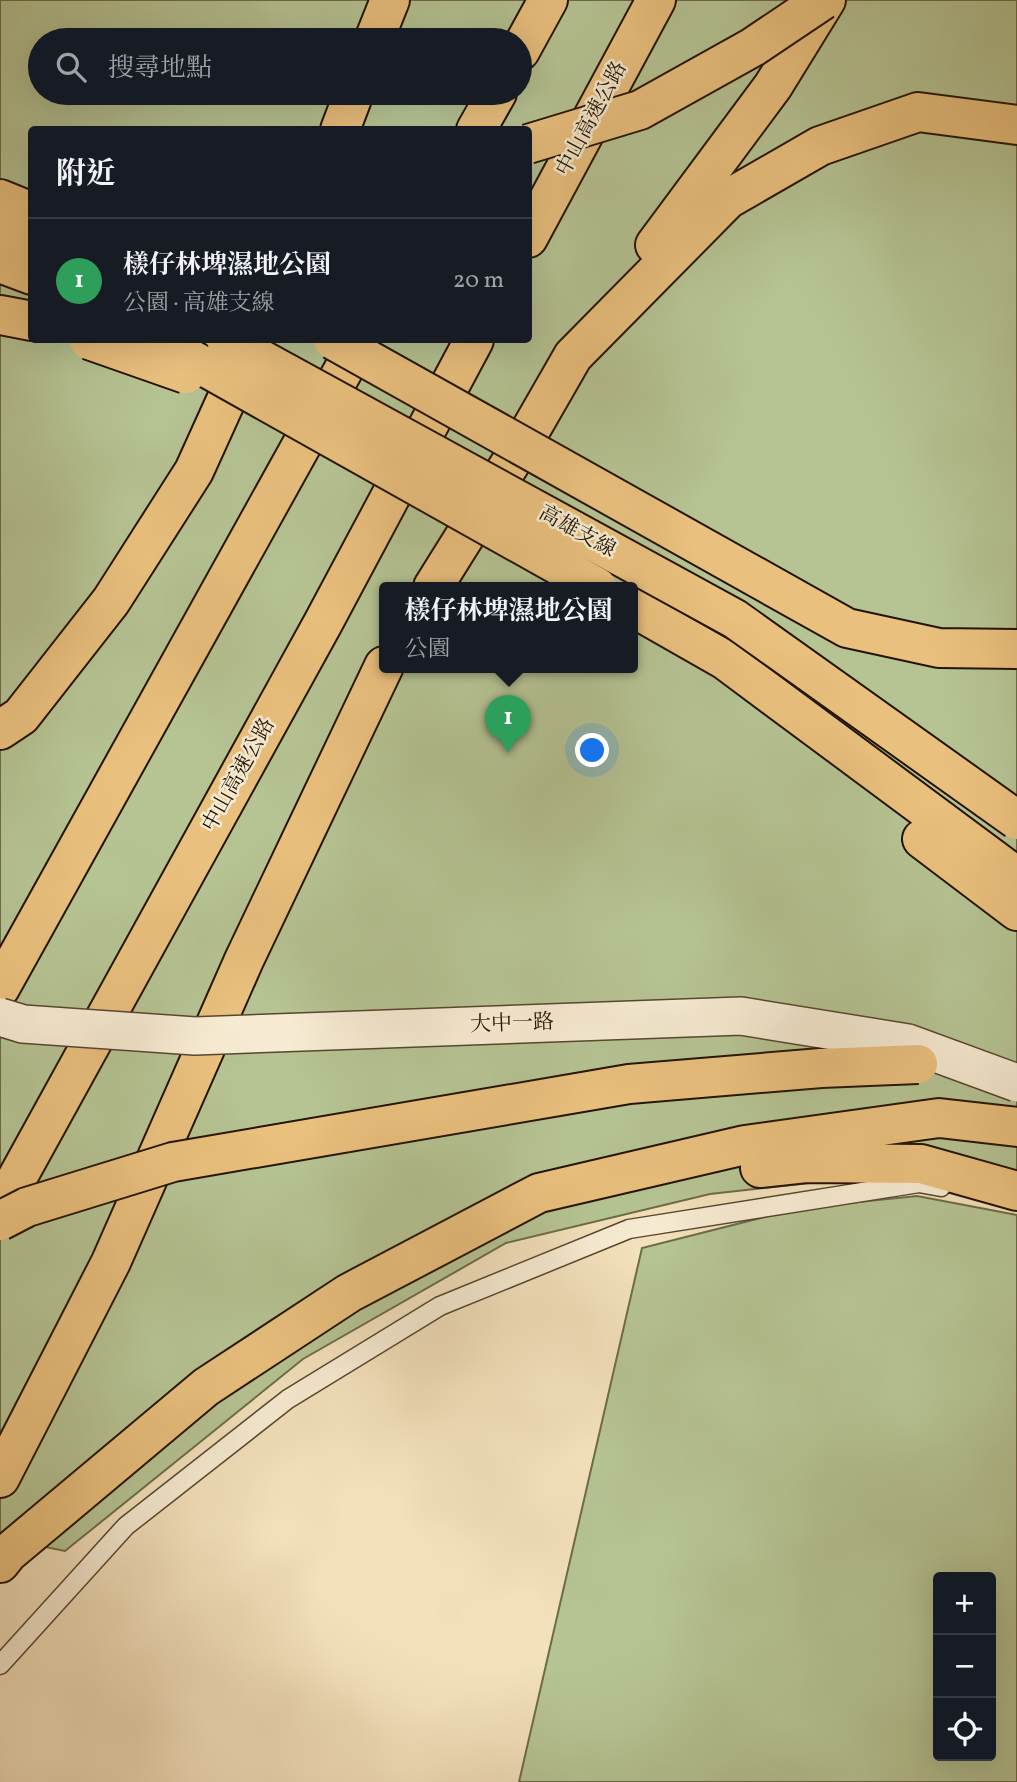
<!DOCTYPE html>
<html lang="zh-TW">
<meta charset="utf-8">
<style>
body{margin:0;font-family:Vollkorn,"Noto Serif TC",serif;background:#242831;color:#f1f3f6}
.controls{position:absolute;right:21px;bottom:21px;display:grid;overflow:hidden;border-radius:7px;box-shadow:0 7px 28px #0002}
.controls button{width:63px;height:63px;display:grid;place-items:center;padding:0;border:0;border-bottom:2px solid #363941;background:#171b24;color:#f1f3f6;font:35px sans-serif}
.you{position:absolute;left:593px;top:751px;width:24px;height:24px;margin:-18px;border:5px solid #fff;border-radius:50%;background:#1a73e8;box-shadow:0 0 0 10px #1a73e833}
.badge{display:grid;place-items:center;width:46px;height:46px;border-radius:50%;background:#7c3aed;color:#fff;font-size:23px;font-weight:700}
.pin{position:absolute;translate:-50% -58px;filter:drop-shadow(0 2px 4px #0008)}
.pin::after{content:'';position:absolute;top:37px;width:24px;height:21px;background:inherit;clip-path:polygon(0 0,100% 0,50% 100%)}
.popup{position:absolute;left:379px;top:582px;width:259px;height:91px;box-sizing:border-box;display:grid;place-content:center;border-radius:7px;background:#171b24;filter:drop-shadow(0 2px 5px #0005);font-size:23px;white-space:nowrap;color:#9ea1a6}
.popup b{font-size:26px;color:#f1f3f6}
.popup::after{content:'';position:absolute;left:50%;top:100%;margin-left:-14px;border:14px solid transparent;border-top-color:#171b24}
.list{margin:0;padding:0;list-style:none}
h2{display:flex;justify-content:space-between;align-items:center;height:91px;margin:0;padding:0 28px;font-size:30px}
h2 small{font-size:23px;font-weight:400;color:#9ea1a6}
.list li{display:grid;grid-template-columns:46px 1fr auto;gap:21px;align-items:center;box-sizing:border-box;height:126px;padding:0 28px;border-top:2px solid #363941}
.list b{display:block;font-size:26px;white-space:nowrap}
.list p{margin:0;font-size:23px;white-space:nowrap;color:#9ea1a6}
.list em{font-size:23px;font-style:normal;color:#9ea1a6}
.icon{flex:none;width:38px;height:38px;fill:none;stroke:currentColor;stroke-width:2;stroke-linecap:round;stroke-linejoin:round}
.map{position:relative;flex:none;width:1017px;height:1782px;overflow:hidden}
.search{position:absolute;background:#171b24;box-shadow:0 7px 28px #0002;left:28px;top:28px;width:504px;height:77px;display:flex;align-items:center;gap:18px;box-sizing:border-box;padding:0 24px;border-radius:38px;color:#9ea1a6;font-size:26px}
.panel{position:absolute;background:#171b24;box-shadow:0 7px 28px #0002;left:28px;top:126px;width:504px;height:217px;border-radius:7px}
.map>svg:first-child{display:block}
.green{fill:#b6c494;stroke:#6c6c4a;stroke-width:2;fill-rule:evenodd}
.lines{fill:none;stroke-linecap:round;stroke-linejoin:round}
.lane-casing{stroke:#57462f;stroke-width:21}
.highway-casing{stroke:#231300;stroke-width:42}
.lane{stroke:#f7ecd3;stroke-width:18}
.highway{stroke:#eac07e;stroke-width:38}
.street-bridge-casing{stroke:#57462f;stroke-width:40;stroke-linecap:butt}
.highway-bridge-casing{stroke:#231300;stroke-width:42;stroke-linecap:butt}
.street-bridge{stroke:#f7ecd3;stroke-width:37}
.highway-bridge{stroke:#eac07e;stroke-width:38}
.labels{text-anchor:middle;dominant-baseline:central;stroke-width:5;stroke-linejoin:round;paint-order:stroke}
.street-label{font-size:21px;fill:#231300;stroke:#f7ecd3}
</style>
<div class="map">
<svg width="1017" height="1782" viewBox="0 0 1017 1782">
<rect width="100%" height="100%" fill="#f3e1bc"/>
<filter id="stains"><feTurbulence type="fractalNoise" baseFrequency=".00286" numOctaves="4"/><feColorMatrix values="0 0 0 0 .2 0 0 0 0 .09 0 0 0 0 .02 0 0 0 .5 -.17"/></filter>
<radialGradient id="worn" r=".72"><stop offset=".6" stop-color="#630" stop-opacity="0"/><stop offset="1" stop-color="#630" stop-opacity=".3"/></radialGradient>
<path class="green" d="M0,0h1017v1178l-63,-11 -244,27 -204,49 -203,116 -238,192 -65,-13zM40,40h480v53h-480zM32,130h496v210h-496zM384,587h248v80h-248z
M917,1196l100,19v567h-498l123,-534 158,-40zM938,1577h53v179h-53z"/>
<g class="lines">
<defs>
<path id="lane" d="M0,1665l126,-139 162,-127 152,-93 189,-77 290,-46 22,4"/>
<path id="highway" d="M374,40l16,-40
M520,51l28,-51
M340,130l14,-37
M476,130l21,-37
M0,199l32,13
M0,231l32,14
M528,238l128,-238
M655,245l118,-159 53,-86
M0,263l32,12
M0,315l32,6
M433,587l90,-144 50,-87 155,-157 92,-53 98,-34 99,13
M632,607l93,53 292,217
M0,730l21,-14 90,-115 83,-130 53,-117
M922,839l95,72
M0,988l360,-648
M760,1168l46,-5 115,1 96,27
M0,1209l323,-586 151,-283
M0,1478l111,-216 133,-302 140,-294
M0,1563l8,-10 198,-166 143,-94 190,-100 206,-48 194,-27 78,9"/>
</defs>
<use href="#lane" class="lane-casing"/>
<use href="#highway" class="highway-casing"/>
<use href="#lane" class="lane"/>
<use href="#highway" class="highway"/>
<defs>
<path id="street-bridge" d="M0,1017l23,7 172,12 546,-20 167,27 109,40"/>
<path id="highway-bridge" d="M528,144l112,-34 113,-63 70,-47
M89,340l97,34
M157,340l440,247
M226,340l509,279 282,201
M333,340l514,288 92,20 78,1
M0,1221l27,-14 146,-45 456,-78 192,-16 97,-4"/>
</defs>
<use href="#street-bridge" class="street-bridge-casing"/>
<use href="#highway-bridge" class="highway-bridge-casing"/>
<use href="#street-bridge" class="street-bridge"/>
<use href="#highway-bridge" class="highway-bridge"/>
</g>
<g class="labels">
<g class="street-label">
<text transform="translate(592 119) rotate(-62)">中山高速公路</text>
<text transform="translate(577 532) rotate(29)">高雄支線</text>
<text transform="translate(239 775) rotate(-61)">中山高速公路</text>
<text transform="translate(512 1024) rotate(-2)">大中一路</text>
</g>
</g>
<rect width="100%" height="100%" filter="url(#stains)"/>
<rect width="100%" height="100%" fill="url(#worn)"/>
</svg>
<div class="controls">
<button>+</button>
<button>−</button>
<button><svg class="icon" aria-label="locate" viewBox="0 0 24 24"><circle cx="12" cy="12" r="6"/><path d="M12 2v4M12 18v4M2 12h4M18 12h4"/></svg></button>
</div>
<div class="you"></div>
<div class="pin badge" style="left:508px;top:753px;background:#2e9e5b">1</div>
<div class="popup"><b>檨仔林埤濕地公園</b>公園</div>
<div class="search"><svg class="icon" aria-label="search" viewBox="0 0 24 24"><circle cx="10" cy="10" r="6"/><path d="M15 15l6 6"/></svg>搜尋地點</div>
<section class="panel">
<h2>附近<small></small></h2>
<ul class="list">
<li><span class="badge" style="background:#2e9e5b">1</span><div><b>檨仔林埤濕地公園</b><p>公園 · 高雄支線</p></div><em>20 m</em></li>
</ul>
</section>
</div>
